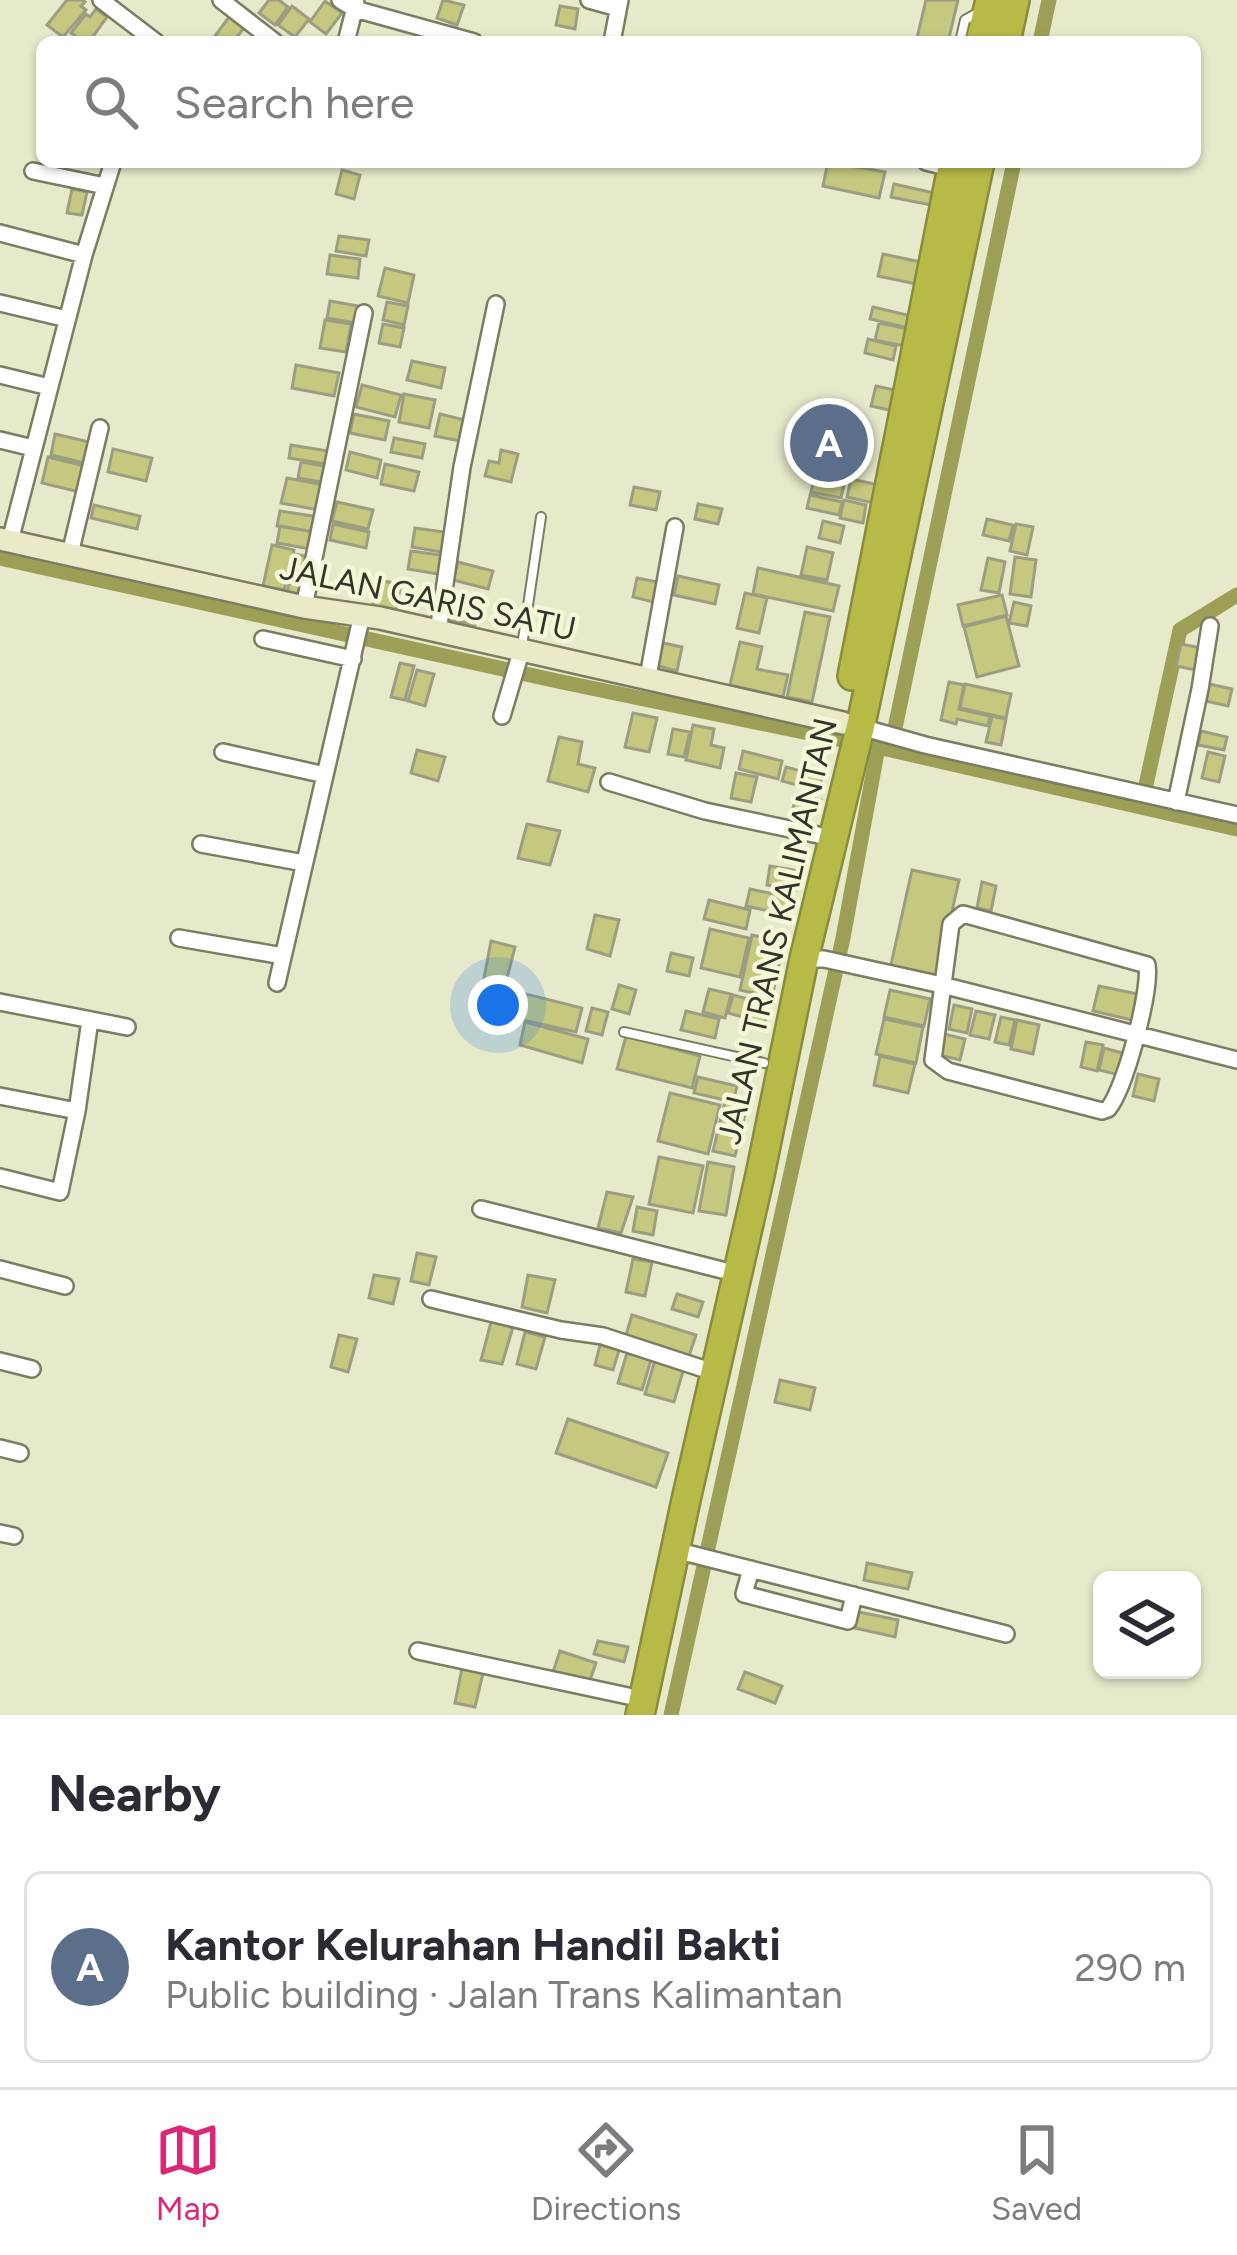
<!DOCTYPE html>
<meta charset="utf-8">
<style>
body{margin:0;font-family:Figtree,sans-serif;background:#f7f7f7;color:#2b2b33}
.controls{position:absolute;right:36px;bottom:36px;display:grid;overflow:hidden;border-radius:18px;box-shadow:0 3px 9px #0004}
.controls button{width:108px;height:108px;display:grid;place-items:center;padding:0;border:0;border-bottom:3px solid #e1e1e2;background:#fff;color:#2b2b33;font:60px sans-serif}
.you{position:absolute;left:498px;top:1005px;width:42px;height:42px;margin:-30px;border:9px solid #fff;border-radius:50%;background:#1a73e8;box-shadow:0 0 0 18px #1a73e833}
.badge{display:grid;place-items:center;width:78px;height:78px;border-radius:50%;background:#db2777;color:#fff;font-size:39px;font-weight:700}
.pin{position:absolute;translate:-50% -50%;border:6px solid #fff;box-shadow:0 3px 12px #0006}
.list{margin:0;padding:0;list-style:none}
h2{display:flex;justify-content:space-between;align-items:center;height:156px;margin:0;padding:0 48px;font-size:51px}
h2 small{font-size:39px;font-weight:400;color:#7c7c81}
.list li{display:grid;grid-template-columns:78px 1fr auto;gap:36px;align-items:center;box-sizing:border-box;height:192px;margin:0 24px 24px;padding:0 24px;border:3px solid #e1e1e2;border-radius:18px}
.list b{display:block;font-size:45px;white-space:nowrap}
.list p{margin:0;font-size:39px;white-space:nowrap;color:#7c7c81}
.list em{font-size:39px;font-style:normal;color:#7c7c81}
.icon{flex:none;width:66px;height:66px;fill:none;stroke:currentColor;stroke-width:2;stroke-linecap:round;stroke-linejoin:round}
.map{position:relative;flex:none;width:1237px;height:1715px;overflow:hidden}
.search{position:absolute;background:#fff;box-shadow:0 3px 9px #0004;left:36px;right:36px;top:36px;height:132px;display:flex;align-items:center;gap:30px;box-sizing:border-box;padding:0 42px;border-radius:18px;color:#7c7c81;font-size:45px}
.sheet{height:372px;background:#fff}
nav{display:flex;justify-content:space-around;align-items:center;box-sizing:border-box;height:168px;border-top:3px solid #e1e1e2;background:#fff;font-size:33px;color:#7c7c81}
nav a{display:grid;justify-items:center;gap:6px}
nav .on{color:#db2777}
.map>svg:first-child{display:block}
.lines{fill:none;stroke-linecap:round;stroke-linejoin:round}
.canal{stroke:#9d9f56;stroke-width:15}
.building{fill:#c5c87e;stroke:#9c9e81;stroke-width:3}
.lane-casing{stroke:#7b7c61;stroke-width:12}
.street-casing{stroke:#7b7c61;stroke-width:20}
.secondary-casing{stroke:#7b7c61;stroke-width:26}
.highway-casing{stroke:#898b3d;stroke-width:32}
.lane{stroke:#fff;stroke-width:8}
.street{stroke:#fff;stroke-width:15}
.secondary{stroke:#eaeac8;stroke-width:21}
.highway{stroke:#b8ba48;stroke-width:27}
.labels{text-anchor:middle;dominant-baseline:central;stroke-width:9;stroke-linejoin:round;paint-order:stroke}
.street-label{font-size:33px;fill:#333428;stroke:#f5f7d8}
</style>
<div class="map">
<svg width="1237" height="1715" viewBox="0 0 1237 1715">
<rect width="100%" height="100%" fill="#e7e9cb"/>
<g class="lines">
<path class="canal" d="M1040,42l9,-42
M0,558l562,124 329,68 346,79
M891,747l123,-585
M1142,803l38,-173 57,-35
M671,1715l172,-777 35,-191"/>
</g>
<path class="building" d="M67,0h15l3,2 -4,4 5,4 -23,27 -16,-12z
M269,0h10l9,7 -13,18 -16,-12z
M443,0l21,5 -7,20 -20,-7z
M926,0h32l-10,42h-32z
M325,1l17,12 -16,21 -16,-12z
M292,6l17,13 -14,18 -17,-12z
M560,6l18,3 -3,20 -19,-4z
M96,9l11,8 -18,25h-6l-12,-9 15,-19 4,3z
M232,13l15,11 -14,18h-9l-9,-6z
M828,162l57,10 -6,26 -56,-12z
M342,170l18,5 -6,24 -18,-5z
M894,184l40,9 -3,12 -40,-8z
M72,189l15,3 -5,23 -15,-2z
M339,236l30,4 -3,16 -30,-5z
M883,254l42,9 -4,22 -43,-9z
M330,255l30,4 -2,19 -31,-4z
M385,268l29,7 -6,28 -30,-7z
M330,301l28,5 -3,17 -28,-5z
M387,302l21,4 -4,19 -21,-5z
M873,307l43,10 -3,12 -43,-10z
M325,320l26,4 -5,28 -26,-4z
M879,323l34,7 -4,17 -34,-7z
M383,324l21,4 -4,19 -21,-4z
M868,339l28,7 -3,14 -28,-7z
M412,361l33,7 -4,20 -34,-8z
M296,365l43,8 -5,23 -42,-8z
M362,385l39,10 -6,22 -39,-10z
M876,386l27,6 -5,20 -27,-6z
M404,394l31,6 -6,28 -30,-6z
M354,414l35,7 -4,19 -35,-7z
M440,414l25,6 -5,21 -25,-5z
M812,414l41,9 -4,19 9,1 -3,13 -9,-2 -4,17 -41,-8z
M55,434l39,9 -5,21 -38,-9z
M394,438l31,6 -3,14 -31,-6z
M291,445l43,7 -2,13 -43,-7z
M113,449l39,9 -6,23 -38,-9z
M501,450l17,4 -7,28 -26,-6 4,-15 10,2z
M350,452l31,8 -4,18 -31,-8z
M48,457l37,9 -6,26 -37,-9z
M301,462l29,5 -3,16 -29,-5z
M385,464l34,8 -5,19 -33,-7z
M815,475l30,6 -4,17 -30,-6z
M287,478l37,7 -5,25 -38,-7z
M851,479l32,7 -5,18 -31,-7z
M634,487l26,5 -4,18 -26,-5z
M810,495l32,7 -3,13 -32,-7z
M844,500l22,5 -3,18 -23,-5z
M337,502l36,8 -5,19 -36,-8z
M698,504l24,5 -4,15 -23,-5z
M94,505l46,11 -3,13 -46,-11z
M280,511l39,6 -3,15 -39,-6z
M987,519l26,6 -4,16 -26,-6z
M823,521l21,5 -4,17 -21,-5z
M333,524l36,8 -3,16 -36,-8z
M1016,524l17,3 -6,28 -17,-4z
M280,526l39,7 -3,17 -39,-7z
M415,528l36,5 -4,20 -35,-6z
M272,545l22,5 -10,40 -21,-4z
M807,547l26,6 -6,27 -26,-5z
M411,551l36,5 -3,19 -36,-6z
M295,554l19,4 -8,38 -19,-3z
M1015,557l21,3 -5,37 -21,-3z
M988,558l17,4 -6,31 -18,-3z
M458,562l35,9 -5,18 -35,-9z
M758,568l81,18 -6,25 -80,-17z
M678,576l41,9 -4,19 -41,-9z
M637,578l20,4 -4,20 -20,-5z
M377,580l24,4 -6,29 -23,-4z
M745,593l22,5 -8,35 -22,-5z
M1002,595l5,20 -44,11 -5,-21z
M451,599l28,6 -4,20 -28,-6z
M1014,602l17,4 -4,20 -18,-3z
M805,612l25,5 -18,85 -25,-5z
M1006,616l13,50 -42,11 -13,-50z
M740,642l22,5 -5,22 31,6 -5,22 -53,-12z
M663,643l19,4 -5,24 -19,-5z
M1181,644l25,5 -5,22 -25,-5z
M400,663l14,3 -9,34 -14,-3z
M417,670l17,4 -9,32 -17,-5z
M949,682l15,3 -5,24 31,7 -2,10 -31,-7 -1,5 -15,-4z
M965,684l46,10 -5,24 -46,-10z
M1209,684l23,5 -4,17 -22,-5z
M633,713l24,5 -8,34 -24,-5z
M992,716l14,3 -5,26 -15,-3z
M693,725l21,4 -3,16 13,3 -4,20 -34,-8z
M673,729l17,3 -6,25 -16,-3z
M1201,731l26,6 -3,13 -26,-5z
M559,737l23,5 -4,22 17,4 -7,24 -40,-11z
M417,750l28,7 -7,24 -27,-8z
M743,751l39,10 -4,18 -39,-10z
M1208,752l17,4 -6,26 -17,-4z
M786,767l36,10 -3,14 -37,-10z
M736,773l21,4 -6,25 -20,-4z
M797,794l24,6 -4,14 -24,-6z
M527,824l33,7 -10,34 -32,-7z
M770,866l29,5 -3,19 -29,-5z
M912,870l47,10 -22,99 -47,-10z
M982,882l14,4 -5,25 -14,-3z
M750,889l42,9 -4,17 -42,-9z
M709,900l41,10 -4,19 -42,-10z
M595,915l24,5 -9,36 -23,-7z
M710,929l39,9 -9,39 -39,-9z
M752,935l32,7 -12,55 -32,-7z
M491,941l24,6 -9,35 -22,-4z
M671,953l22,5 -4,18 -22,-5z
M619,985l17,5 -7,24 -17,-5z
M1099,986l43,9 -6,26 -43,-10z
M502,988l80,20 -6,24 -80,-18z
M709,989l22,5 -6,24 -22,-6z
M890,990l40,9 -6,27 -40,-9z
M733,995l37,10 -5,18 -37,-10z
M954,1005l18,4 -5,24 -18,-4z
M592,1008l16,4 -6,23 -16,-4z
M686,1011l33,8 -4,19 -34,-8z
M976,1011l19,4 -6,24 -19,-4z
M1001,1017l14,3 -6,25 -14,-3z
M884,1019l39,8 -7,36 -40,-9z
M1017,1020l22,5 -6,29 -22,-5z
M525,1022l63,17 -6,24 -62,-18z
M944,1034l21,5 -5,21 -20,-5z
M626,1036l74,20 -8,32 -75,-19z
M1086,1042l17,3 -6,26 -16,-4z
M1104,1048l19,5 -4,22 -20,-5z
M880,1056l35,8 -7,29 -34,-8z
M1138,1074l21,5 -5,22 -21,-5z
M698,1077l39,9 -4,16 -39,-9z
M670,1093l50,12 -12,49 -50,-13z
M725,1101l22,5 -12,50 -22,-5z
M659,1157l44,9 -10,47 -44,-9z
M708,1162l26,5 -8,48 -27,-4z
M607,1192l26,5 -12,36 -23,-5z
M637,1207l20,4 -4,24 -20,-4z
M417,1253l19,4 -7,28 -18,-4z
M633,1259l19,3 -7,34 -19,-4z
M374,1275l25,4 -6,25 -24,-6z
M528,1275l27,5 -8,33 -25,-6z
M677,1294l26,8 -5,15 -26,-8z
M632,1315l64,20 -7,21 -63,-21z
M491,1322l22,5 -11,37 -21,-4z
M525,1332l20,5 -9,32 -19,-5z
M339,1335l18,4 -9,33 -17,-5z
M600,1345l19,5 -6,20 -18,-5z
M627,1353l24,7 -9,30 -24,-7z
M655,1360l29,8 -10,34 -29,-8z
M780,1380l35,8 -5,22 -35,-8z
M568,1419l100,34 -12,34 -100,-34z
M867,1563l45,10 -4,16 -44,-9z
M859,1612l39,8 -3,17 -40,-9z
M598,1641l30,6 -4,15 -30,-8z
M560,1651l36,12 -7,20 -36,-11z
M462,1668l21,5 -8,34 -20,-4z
M745,1672l37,14 -7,17 -37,-14z"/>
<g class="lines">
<defs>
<path id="lane" d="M960,42l5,-22 16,-9
M522,646l19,-129
M624,1032l140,31"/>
<path id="street" d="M101,0l55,42
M221,0l54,42
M340,0l15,9 119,33
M589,0l29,8
M346,42l10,-39
M612,42l8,-42
M926,162l32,8
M33,171l72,15
M0,233l84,22
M0,303l67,16
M0,375l49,12
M0,440l33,8
M10,541l74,-286 29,-93
M70,554l30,-126
M304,607l60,-294
M438,632l24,-165 34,-163
M263,639l90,20
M648,677l27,-150
M502,716l19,-64
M861,724l7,5 57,16 312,70
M223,752l102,23
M609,782l96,29 113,24
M1176,802l24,-113 10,-63
M201,844l103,19
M963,914l184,51c4,26 -22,124 -39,144l-6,2 -154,-40 -15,-11 18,-136z
M179,938l104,18
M804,959h20l118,26 295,75
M277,983l85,-368
M0,1002l127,25
M0,1096l77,15
M0,1177l60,15 17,-81 13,-91
M481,1209l241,61
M0,1269l65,17
M431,1299l130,31 42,6 98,32
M0,1361l32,8
M0,1448l20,5
M0,1533l14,3
M675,1550l331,84
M751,1569l-7,25 104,27 6,-26
M418,1651l210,45"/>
<path id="secondary" d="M0,539l304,68 76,11 463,105"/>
<path id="highway" d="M980,42l10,-42
M1006,42l9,-42
M852,676l101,-514
M640,1715l46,-215 74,-325 44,-216 57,-235 119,-562"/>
</defs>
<use href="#lane" class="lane-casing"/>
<use href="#street" class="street-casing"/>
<use href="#secondary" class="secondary-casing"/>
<use href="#highway" class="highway-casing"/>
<use href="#lane" class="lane"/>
<use href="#street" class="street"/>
<use href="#secondary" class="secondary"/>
<use href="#highway" class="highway"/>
</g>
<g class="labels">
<g class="street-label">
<text transform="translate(428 598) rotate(12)">JALAN GARIS SATU</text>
<text transform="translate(777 931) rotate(-77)">JALAN TRANS KALIMANTAN</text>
</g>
</g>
</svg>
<div class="controls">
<button><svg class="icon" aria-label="layers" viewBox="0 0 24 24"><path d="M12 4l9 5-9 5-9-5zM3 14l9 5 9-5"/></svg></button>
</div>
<div class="you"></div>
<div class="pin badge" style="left:829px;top:443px;background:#5c6f8a">A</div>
<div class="search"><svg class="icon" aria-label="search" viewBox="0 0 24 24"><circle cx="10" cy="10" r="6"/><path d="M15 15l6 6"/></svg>Search here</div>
</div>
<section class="sheet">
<h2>Nearby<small></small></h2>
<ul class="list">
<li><span class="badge" style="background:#5c6f8a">A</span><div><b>Kantor Kelurahan Handil Bakti</b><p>Public building · Jalan Trans Kalimantan</p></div><em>290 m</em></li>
</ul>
</section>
<nav>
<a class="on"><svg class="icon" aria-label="map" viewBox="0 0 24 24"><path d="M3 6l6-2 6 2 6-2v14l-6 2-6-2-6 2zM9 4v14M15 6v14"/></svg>Map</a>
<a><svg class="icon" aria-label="directions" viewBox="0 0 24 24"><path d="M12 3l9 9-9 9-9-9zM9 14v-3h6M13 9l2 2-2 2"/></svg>Directions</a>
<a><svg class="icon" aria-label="saved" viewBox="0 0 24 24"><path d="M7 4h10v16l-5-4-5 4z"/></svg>Saved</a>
</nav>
